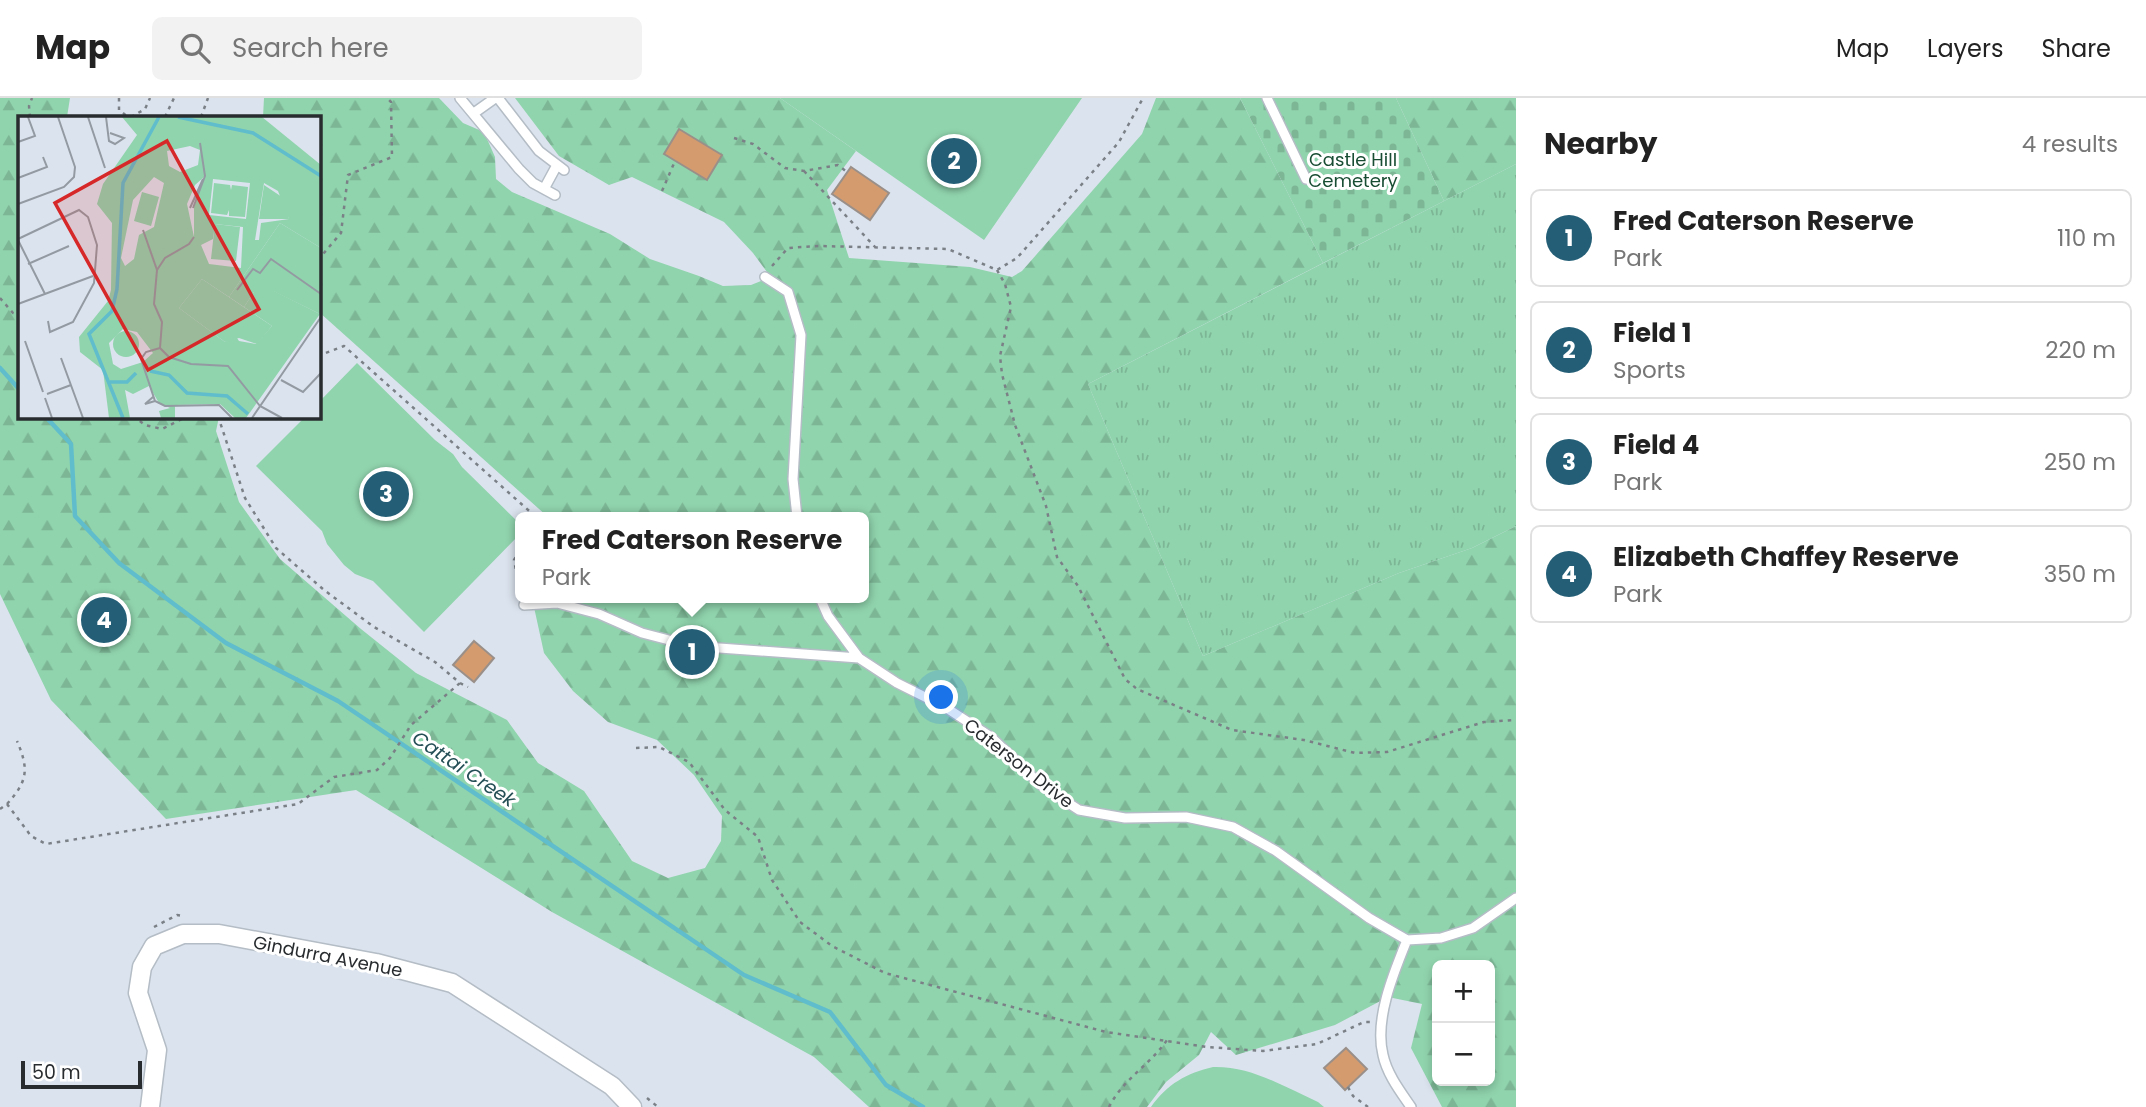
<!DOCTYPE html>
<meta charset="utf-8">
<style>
body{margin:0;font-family:Poppins,sans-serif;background:#f2f2f2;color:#222}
.controls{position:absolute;right:21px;bottom:21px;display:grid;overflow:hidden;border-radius:10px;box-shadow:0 4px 10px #0003}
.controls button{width:63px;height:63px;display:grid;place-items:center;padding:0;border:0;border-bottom:2px solid #e0e0e0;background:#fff;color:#222;font:35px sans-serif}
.scale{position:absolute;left:21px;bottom:18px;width:121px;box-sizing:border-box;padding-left:7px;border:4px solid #292c2f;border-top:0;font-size:19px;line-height:24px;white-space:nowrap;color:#292c2f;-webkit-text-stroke:5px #fff;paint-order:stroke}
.you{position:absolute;left:942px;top:600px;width:24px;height:24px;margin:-18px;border:5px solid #fff;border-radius:50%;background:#1a73e8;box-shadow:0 0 0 10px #1a73e833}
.badge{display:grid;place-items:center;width:46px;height:46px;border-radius:50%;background:#235e76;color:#fff;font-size:23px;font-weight:700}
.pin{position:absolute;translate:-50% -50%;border:4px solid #fff;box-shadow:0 2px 7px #0006}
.popup{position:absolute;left:515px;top:414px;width:354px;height:91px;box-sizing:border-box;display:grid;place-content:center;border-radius:10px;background:#fff;filter:drop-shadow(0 2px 5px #0005);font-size:23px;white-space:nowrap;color:#767676}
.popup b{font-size:26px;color:#222}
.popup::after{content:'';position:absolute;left:50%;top:100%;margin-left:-14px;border:14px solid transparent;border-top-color:#fff}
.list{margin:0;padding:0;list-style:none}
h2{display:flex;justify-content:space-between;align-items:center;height:91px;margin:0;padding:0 28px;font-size:30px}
h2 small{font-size:23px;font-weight:400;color:#767676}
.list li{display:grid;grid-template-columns:46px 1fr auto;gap:21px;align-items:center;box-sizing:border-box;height:98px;margin:0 14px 14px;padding:0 14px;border:2px solid #e0e0e0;border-radius:10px}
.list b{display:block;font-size:26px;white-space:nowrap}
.list p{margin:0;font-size:23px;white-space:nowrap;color:#767676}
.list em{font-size:23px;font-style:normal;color:#767676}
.icon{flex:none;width:38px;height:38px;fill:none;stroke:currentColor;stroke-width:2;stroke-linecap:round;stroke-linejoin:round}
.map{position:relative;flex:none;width:1516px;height:1009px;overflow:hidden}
header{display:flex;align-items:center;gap:42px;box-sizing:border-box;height:98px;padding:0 35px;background:#fff;border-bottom:2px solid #e0e0e0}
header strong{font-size:33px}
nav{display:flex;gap:38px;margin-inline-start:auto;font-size:24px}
.search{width:490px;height:63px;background:#f2f2f2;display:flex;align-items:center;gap:18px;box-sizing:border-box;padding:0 24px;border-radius:10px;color:#767676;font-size:26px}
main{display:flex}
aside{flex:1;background:#fff}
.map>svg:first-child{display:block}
.grass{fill:url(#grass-tufts)}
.forest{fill:url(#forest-firs);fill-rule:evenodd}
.cemetery{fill:url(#cemetery-stones)}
.pitch{fill:#90d4ad}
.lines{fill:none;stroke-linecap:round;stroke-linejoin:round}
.stream{stroke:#60bdcc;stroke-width:4.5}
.building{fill:#d49b6f;stroke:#9a9089;stroke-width:2}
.service-casing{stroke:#b4bcc5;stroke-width:12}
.minor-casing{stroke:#b4bcc5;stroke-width:21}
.path{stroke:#7b8087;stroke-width:2.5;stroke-dasharray:3.5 5;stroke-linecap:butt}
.service{stroke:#fff;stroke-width:9}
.minor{stroke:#fff;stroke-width:18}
.labels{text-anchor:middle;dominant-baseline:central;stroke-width:6;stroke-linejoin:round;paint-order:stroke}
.park-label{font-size:18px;fill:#184d33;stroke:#fff}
.street-label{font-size:18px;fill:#292c2f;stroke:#fff}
.water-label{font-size:19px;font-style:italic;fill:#254f56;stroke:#fff}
.inset-river{fill:none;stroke:#60bdcc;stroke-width:3.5}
.inset-road{fill:none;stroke:#949aa2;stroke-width:2}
.view{fill:#d62828;fill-opacity:0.15;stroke:#d62828;stroke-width:3.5}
.inset-edge{fill:none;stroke:#292c2f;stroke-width:3.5}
</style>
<header>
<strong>Map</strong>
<div class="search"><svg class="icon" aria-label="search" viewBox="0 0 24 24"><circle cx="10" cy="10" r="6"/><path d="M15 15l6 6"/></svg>Search here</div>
<nav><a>Map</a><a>Layers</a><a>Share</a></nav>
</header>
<main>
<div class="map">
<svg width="1516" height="1009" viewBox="0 0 1516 1009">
<defs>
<pattern id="grass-tufts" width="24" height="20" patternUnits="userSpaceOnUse" patternTransform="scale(1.75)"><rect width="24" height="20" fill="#90d4ad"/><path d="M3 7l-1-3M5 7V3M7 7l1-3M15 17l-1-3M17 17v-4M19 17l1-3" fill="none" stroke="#7cb695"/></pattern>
<pattern id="forest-firs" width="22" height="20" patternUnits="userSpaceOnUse" patternTransform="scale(1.75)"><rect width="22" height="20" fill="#90d4ad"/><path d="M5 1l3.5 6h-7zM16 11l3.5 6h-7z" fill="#7cb695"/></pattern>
<pattern id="cemetery-stones" width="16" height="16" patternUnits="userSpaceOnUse" patternTransform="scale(1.75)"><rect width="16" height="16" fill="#90d4ad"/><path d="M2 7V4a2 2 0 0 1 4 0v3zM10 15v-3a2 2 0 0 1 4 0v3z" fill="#7cb695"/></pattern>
</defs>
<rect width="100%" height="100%" fill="#dbe3ee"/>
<path class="grass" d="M1516,66v362l-44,22 -73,25 -196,83 -115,-272z"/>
<path class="forest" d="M0,0h70l-3,19h-48v299l200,1 -3,14 23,71 41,57 81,70 55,44 91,47 31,43 46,28 48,70 36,17 37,-10 16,-27 1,-25 -28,-41 -37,-35 -49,-18 -35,-31 -29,-38 -12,-55h332v-81h-316l-229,-205 -1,-195h-55l1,-19h175l24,25 21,9 11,25 1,22 16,13 98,42 40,25 49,17 24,10 28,-1 10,-4 6,-9 -14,-19 -29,-31 -92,-45 -23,8 -50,-29 -44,-58h265l76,53 -29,39 22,68 121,9 42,10 10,-6 120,-137 14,-36h84l83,165 -235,121 115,272 196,-83 73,-25 44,-22v581h-74l-31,-59 11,-44 -34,-7 -53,28 -99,30 -25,-23 -12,23 -33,27 -19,25h-278l-55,-50 -262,-145 -196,-122 -190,29 -115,-119 -51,-106zM1437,867h53v116h-53z
M1396,0h120v66l-72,37z"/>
<path class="cemetery" d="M1240,0h156l48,103 -121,62z"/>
<path class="pitch" d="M780,0h302l-98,142z
M357,265l78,77 18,14 9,13 58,57v10l-96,98 -51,-51 -18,-7 -11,-9 -17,-21 -5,-13 -66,-65 49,-49 13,-1 1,-14z
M1213,969c39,-1 71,20 105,35l6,5h-173c16,-23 36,-34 62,-40z"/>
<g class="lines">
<path class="stream" d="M0,270l19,21
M45,318l26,28 4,72 44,47 107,80 112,58 406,274 86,37 56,73 37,22"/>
</g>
<path class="building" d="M679,31l43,26 -15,25 -43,-26z
M851,69l38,26 -19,27 -38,-26z
M474,543l20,17 -20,24 -21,-17z
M1346,950l21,21 -22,21 -21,-22z"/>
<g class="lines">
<defs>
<path id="service" d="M460,0l59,71 14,14 22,12
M498,0l41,53 25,19
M1267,0l39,81
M474,15l21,-15
M544,91l13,-24
M765,179l23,15 13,43 -8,144 4,38
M820,500l8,18 31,42 38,25 48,24 46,30 50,48 38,25 46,8 61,-1 47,10 43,24 93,67 38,22 34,-2 32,-10 43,-30
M524,507l33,-2 42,11 43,19 50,13 167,12
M1407,842c-13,32 -33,79 -24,115 4,19 17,36 28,52"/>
<path id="minor" d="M150,1009l7,-57 -19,-57 4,-26 12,-21 29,-12h36l157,29 76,20 160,103 20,21"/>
</defs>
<use href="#service" class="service-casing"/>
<use href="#minor" class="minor-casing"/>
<path class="path" d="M119,0v12l9,7
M30,19l-1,-11 3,-8
M131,19l14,-8 5,-11
M165,19l9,-19
M201,19l7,-19
M734,40l19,6 32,24 19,3 34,-6 9,7
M804,73l72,77
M662,93l13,-30
M318,162l23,-27 7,-58 44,-18 -1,-55 -4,-4
M772,168l16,-18 30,-2 130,3 49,21 20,-12 102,-116 24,-44
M997,172l8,14 6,23 -11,49 2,18 13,51 31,81 11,51 21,29 47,93 12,10 95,41 72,10 51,13 32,-1 97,-30 32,-2
M0,200l13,15 6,3
M318,258l26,-10 192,171
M133,318l12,9 17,4 26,-13
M218,318l27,82 31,50 48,42 50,37 61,35 25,21 8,4
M520,452l-6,10 6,30
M636,650l23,-1 30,15 36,48 33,27 14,43 28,42 32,24 53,27 221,59 101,15 56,4 54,-7 47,-22h6
M7,706c21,-23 22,-35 10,-63
M0,711l7,-5 24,32 15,8 252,-40 36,-27 43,-7 13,-12 21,-33 49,-42
M154,829l23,-12 6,1
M1348,989l5,9 15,11
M647,1000l11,9
M1109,1009c14,-28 41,-42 58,-67"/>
<use href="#service" class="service"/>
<use href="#minor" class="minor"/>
</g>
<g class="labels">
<g class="park-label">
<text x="1353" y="61">Castle Hill<tspan x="1353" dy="21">Cemetery</tspan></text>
</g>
<g class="street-label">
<text transform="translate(1019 665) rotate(38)">Caterson Drive</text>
<text transform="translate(328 858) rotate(11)">Gindurra Avenue</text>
</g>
<g class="water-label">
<text transform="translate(464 671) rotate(34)">Cattai Creek</text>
</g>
</g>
<g transform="translate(18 18)">
<rect width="303" height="303" fill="#dbe3ee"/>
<path d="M184,163l70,47 -15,18 -18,-6 -14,4 -46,-34z" fill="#90d4ad"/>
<path d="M104,1h140l59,48v83l-41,-25 -51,74 -27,-18 -23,29 46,34 10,-7 4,6 17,3 16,-18 -28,-19 10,-15 18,-2 48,24 -74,104h-11l-15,-14 -45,1v13h-14l-2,-7 11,-3 -11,-5 -10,-17 -16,8 -8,-4 5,28h-21l-6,-48 -23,-18 -1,-15 29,-36 3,-11 1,-67 -15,-19 6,-20 34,-49zM172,30l10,4 -2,15 -18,7 -11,-6 -2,-15zM136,61l10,6 -10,44 -15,8 -5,24 -9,7 -4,-8 12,-58zM186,61l-10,30v30l-7,-33 8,-19zM195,63l37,4 -4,36 -37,-4zM246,67l14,8 11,28 -28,4 -2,17h-4zM197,108l28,3 -2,41 -32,-4 -8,-19 12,-6zM105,213l14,3 16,21 -10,9 -22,7 -8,-5 -4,-21z" fill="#90d4ad" fill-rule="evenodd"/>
<path d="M262,107l41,25 -1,66 -47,-23 -7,8 -12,-7 -10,15 -15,-10z" fill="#90d4ad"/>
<path d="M196,67l16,2 1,5 1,-5 16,2 -3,30 -16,-1v-6l-2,5 -16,-2zM246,69l21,14 4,20h-30zM124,76l17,5 -8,29 -17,-5zM197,108l25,3 -4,34 -25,-2zM95 228a13 13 0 1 1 26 0a13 13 0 1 1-26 0Z" fill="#90d4ad"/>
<path class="inset-river" d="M160,1l75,16 68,43M132,255l19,4 18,18 40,3 21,18M92,266h17l9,-9M105,302l-34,-84 23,-23 5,-22 6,-106 36,-66"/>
<path class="inset-road" d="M70,1l17,51M88,1l3,24 6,3 9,-6 -14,-5M0,26l17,-6 -7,-19M0,62l29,-11 -4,-10M0,88l46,-17 10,-10 1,-10 -17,-50M172,92l13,-29M175,92l12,-32 -5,-33M125,114l14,40M176,121l-5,7 -24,14 -8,12 -3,34 8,18 -2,26 9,9 22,7 37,2 32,40 22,12M0,123l61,-29 9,7 9,28 -3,38 -21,39 -23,10 -2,-11M0,124l27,54M10,148l41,-18M219,174l16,-21 7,4 11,-14 50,35M0,188l75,-28M7,225l18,51M142,232l-14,4 -5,7 14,42 10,5 54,-1 13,13M43,242l22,60M263,264l22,12 18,-19M29,278l24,-9M135,281l-8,7 10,-3M27,282l7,20M234,302l69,-101"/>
<path class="view" d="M149,25l92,168 -111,61 -93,-167z"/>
<rect width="303" height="303" class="inset-edge"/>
</g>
</svg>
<div class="controls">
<button>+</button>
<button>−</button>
</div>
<div class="scale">50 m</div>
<div class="you"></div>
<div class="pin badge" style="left:692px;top:554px">1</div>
<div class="popup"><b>Fred Caterson Reserve</b>Park</div>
<div class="pin badge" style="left:954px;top:63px">2</div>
<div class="pin badge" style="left:386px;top:396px">3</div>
<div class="pin badge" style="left:104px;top:522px">4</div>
</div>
<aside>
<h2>Nearby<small>4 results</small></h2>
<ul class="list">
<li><span class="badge">1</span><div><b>Fred Caterson Reserve</b><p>Park</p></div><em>110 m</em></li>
<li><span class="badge">2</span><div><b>Field 1</b><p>Sports</p></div><em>220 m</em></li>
<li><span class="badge">3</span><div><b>Field 4</b><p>Park</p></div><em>250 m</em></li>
<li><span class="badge">4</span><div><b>Elizabeth Chaffey Reserve</b><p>Park</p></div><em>350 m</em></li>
</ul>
</aside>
</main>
